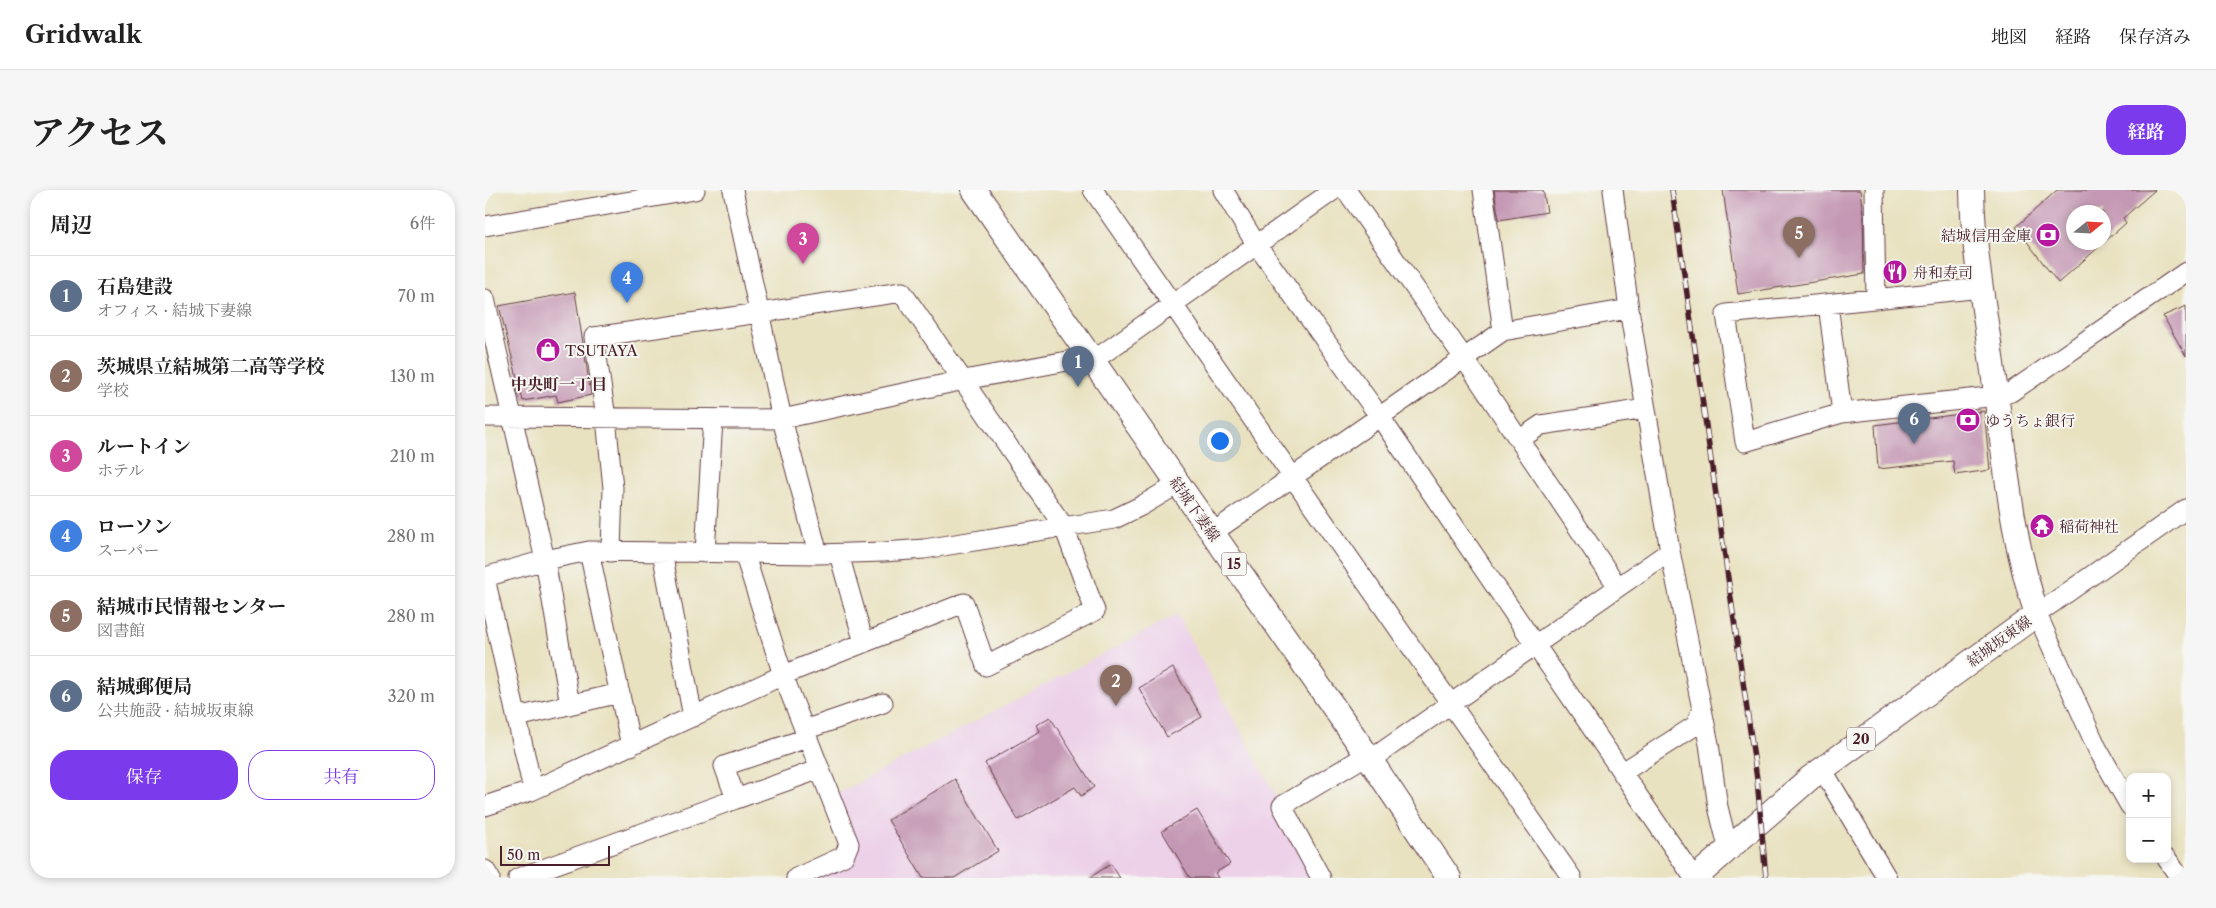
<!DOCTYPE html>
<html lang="ja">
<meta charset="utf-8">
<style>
body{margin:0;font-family:"Libre Caslon Text","Noto Serif JP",serif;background:#f6f6f6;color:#222}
.controls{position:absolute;right:15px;bottom:15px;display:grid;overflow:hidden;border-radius:10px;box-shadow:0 2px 8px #0003}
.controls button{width:45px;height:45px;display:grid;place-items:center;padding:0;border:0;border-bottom:1px solid #e0e0e0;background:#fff;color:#222;font:25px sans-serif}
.compass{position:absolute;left:1581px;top:15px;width:45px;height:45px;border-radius:50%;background:#fff;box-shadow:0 2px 8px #0003;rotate:72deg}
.scale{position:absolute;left:15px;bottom:12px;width:110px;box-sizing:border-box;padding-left:5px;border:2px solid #4a1f2b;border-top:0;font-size:14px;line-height:18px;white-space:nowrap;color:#4a1f2b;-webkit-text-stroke:4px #f6f6f2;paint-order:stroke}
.you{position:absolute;left:734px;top:250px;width:18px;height:18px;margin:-12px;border:4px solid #fff;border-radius:50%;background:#1a73e8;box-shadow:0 0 0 8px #1a73e833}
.badge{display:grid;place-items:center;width:32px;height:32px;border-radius:50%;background:#7c3aed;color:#fff;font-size:16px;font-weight:700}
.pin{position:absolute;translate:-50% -41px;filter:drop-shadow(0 1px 2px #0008)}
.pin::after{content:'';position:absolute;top:26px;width:18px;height:15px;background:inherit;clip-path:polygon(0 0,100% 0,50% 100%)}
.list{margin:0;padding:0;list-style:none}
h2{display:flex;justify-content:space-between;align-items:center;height:65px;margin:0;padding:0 20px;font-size:21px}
h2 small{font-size:16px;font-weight:400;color:#767676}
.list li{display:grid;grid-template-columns:32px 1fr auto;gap:15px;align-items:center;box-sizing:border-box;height:80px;padding:0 20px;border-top:1px solid #e0e0e0}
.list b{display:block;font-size:19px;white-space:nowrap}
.list p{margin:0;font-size:16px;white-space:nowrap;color:#767676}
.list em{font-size:16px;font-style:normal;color:#767676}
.actions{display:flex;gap:10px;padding:15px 20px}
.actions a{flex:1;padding:11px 0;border:1px solid #7c3aed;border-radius:20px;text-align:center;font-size:18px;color:#7c3aed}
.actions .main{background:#7c3aed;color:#fff}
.map{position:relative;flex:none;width:1701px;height:688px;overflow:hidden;border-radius:20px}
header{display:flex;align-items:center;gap:30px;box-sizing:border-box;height:70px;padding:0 25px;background:#fff;border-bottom:1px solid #e0e0e0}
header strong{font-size:24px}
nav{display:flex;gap:28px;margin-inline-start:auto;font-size:18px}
.intro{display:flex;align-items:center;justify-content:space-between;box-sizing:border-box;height:120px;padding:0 30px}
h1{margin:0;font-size:35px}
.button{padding:12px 22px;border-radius:20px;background:#7c3aed;color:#fff;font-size:18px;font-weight:700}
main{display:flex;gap:30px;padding:0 30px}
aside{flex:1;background:#fff;border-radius:20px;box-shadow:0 2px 8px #0003}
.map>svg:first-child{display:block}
.built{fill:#edd1e9}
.building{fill:#c498b4;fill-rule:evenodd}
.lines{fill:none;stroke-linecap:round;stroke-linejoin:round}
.minor-casing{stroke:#623c42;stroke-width:21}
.major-casing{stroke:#623c42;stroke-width:26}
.minor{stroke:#fff;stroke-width:19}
.major{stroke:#fff;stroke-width:24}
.rail-casing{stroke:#4a1f2b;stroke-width:5.5}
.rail{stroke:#f6f6f2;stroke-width:4;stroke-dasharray:11;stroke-linecap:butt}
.labels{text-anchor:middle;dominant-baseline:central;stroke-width:4;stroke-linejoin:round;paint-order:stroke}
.shield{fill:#f6f6f2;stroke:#7e6067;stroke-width:1}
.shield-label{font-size:14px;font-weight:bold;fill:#4a1f2b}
.poi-label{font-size:15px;fill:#4a1f2b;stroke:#f6f6f2;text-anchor:start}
.street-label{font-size:15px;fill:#4a1f2b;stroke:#f6f6f2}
.neighbourhood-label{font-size:16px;font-weight:bold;fill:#4a1f2b;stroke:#f6f6f2}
</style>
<header>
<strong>Gridwalk</strong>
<nav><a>地図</a><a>経路</a><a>保存済み</a></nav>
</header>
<div class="intro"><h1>アクセス</h1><a class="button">経路</a></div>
<main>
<aside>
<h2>周辺<small>6件</small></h2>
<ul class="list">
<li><span class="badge" style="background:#5c6f8a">1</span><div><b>石島建設</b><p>オフィス · 結城下妻線</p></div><em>70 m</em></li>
<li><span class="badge" style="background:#8d6e63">2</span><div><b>茨城県立結城第二高等学校</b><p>学校</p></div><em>130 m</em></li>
<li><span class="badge" style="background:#d1479c">3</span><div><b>ルートイン</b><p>ホテル</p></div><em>210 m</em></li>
<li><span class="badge" style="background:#3f7fe0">4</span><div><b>ローソン</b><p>スーパー</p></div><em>280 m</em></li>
<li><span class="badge" style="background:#8d6e63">5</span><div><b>結城市民情報センター</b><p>図書館</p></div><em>280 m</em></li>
<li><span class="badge" style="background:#5c6f8a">6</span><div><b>結城郵便局</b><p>公共施設 · 結城坂東線</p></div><em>320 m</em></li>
</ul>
<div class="actions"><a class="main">保存</a><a>共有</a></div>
</aside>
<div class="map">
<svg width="1701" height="688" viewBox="0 0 1701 688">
<rect width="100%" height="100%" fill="#f6f6f2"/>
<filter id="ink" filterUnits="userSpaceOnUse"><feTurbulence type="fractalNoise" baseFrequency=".02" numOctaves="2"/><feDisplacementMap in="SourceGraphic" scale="10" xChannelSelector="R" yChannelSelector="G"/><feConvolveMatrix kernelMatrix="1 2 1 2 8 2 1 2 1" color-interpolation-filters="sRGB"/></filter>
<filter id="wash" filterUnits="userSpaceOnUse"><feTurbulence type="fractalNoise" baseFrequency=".0096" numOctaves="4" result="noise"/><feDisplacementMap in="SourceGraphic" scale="20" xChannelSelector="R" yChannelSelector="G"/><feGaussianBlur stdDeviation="1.12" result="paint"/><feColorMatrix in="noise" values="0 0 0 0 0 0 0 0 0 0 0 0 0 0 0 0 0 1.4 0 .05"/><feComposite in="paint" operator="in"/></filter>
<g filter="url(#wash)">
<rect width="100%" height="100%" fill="#e9e2c1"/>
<path class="built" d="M692,425l144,263h-525l48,-22 -13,-59z"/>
<g id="blocks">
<path class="building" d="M1009,0h49l4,22 -48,8z
M1238,0h137l3,25 1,59 -126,20z
M1572,0h98l-32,28 3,5 -68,60 -42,-56zM1588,22h30v30h-30z
M90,102l16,103 -33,7 -2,-7 -33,6 -24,-95z
M1701,116v50l-23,-40z
M1499,221l6,59 -35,5 -2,-14 -75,8 -3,-44z
M688,478l29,49 -35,20 -28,-49z
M565,527l44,70 -13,9 -6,-9 -57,33 -33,-57 55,-32 -4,-6z
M470,589l43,72 -44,27h-31l-35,-58z
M712,620l33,54 -15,9 3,5h-28l-28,-47z
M626,674l9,14h-31z"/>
</g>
</g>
<g filter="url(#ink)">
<use href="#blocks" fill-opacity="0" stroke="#623c42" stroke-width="1"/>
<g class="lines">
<defs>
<path id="minor" d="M248,0l49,229 36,135
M608,0l479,688
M738,0l33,54 124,173 314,461
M861,0l118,168 154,229
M1128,0l16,119 41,242 39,193 9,63 11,44
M1389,0l2,109
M0,36l210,-36
M1497,98l-256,26 19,128 97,-29 155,-17 14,-4 175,-120
M0,109l60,261 25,145
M1343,114l14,109
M1018,141l126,-22
M0,227l297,2 182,-39 125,-23 15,-4 230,-163
M1034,250l22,-15 105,-16
M727,343l291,-202 -20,-141
M104,361l42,195
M126,362l2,-64 -7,-70 -12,-81 308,-45 162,235 31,84 -109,55 -22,-63 -181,72 -39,-122
M177,362l31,165
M220,363l8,-134
M354,364l25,89
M0,387l60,-17 44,-9 229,3 66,-2 40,-3 190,-30 27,-13 37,-22
M0,388l48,212
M32,527l103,-24
M319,540l79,-27
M885,570l300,-209
M1337,579l65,109
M1138,582l73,-47 5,-14
M251,609l84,-30
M0,616l46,-15 252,-116 66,169 -5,12 -48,22
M1645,616l-33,-58 -60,-134 149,-105
M1682,669l13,19
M0,680l5,8
M33,688l218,-79 -12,-33 83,-28
M836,688l-39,-72 85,-51"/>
<path id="major" d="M489,0l393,565 82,123
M1210,688l115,-100 227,-164c-26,-75 -32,-157 -43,-235 -8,-63 -21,-126 -22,-189"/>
</defs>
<use href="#minor" class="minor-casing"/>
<use href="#major" class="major-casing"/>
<use href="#minor" class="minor"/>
<use href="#major" class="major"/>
<defs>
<path id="rail" d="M1187,0l85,589 9,99"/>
</defs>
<use href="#rail" class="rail-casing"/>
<use href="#rail" class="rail"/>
</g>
</g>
<defs>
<symbol id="bank-disc" viewBox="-11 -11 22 22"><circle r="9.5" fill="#b5179e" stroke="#f6f6f2"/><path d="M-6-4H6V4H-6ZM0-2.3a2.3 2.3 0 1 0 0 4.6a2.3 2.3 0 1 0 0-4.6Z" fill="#fff"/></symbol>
<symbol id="restaurant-disc" viewBox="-11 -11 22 22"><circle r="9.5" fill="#b5179e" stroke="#f6f6f2"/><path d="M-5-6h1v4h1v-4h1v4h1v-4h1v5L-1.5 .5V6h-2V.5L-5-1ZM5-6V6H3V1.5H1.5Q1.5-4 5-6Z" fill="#fff"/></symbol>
<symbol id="shop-disc" viewBox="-11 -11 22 22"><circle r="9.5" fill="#b5179e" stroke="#f6f6f2"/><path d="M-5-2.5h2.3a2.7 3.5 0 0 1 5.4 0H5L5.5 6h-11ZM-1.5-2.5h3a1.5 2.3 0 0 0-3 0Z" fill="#fff"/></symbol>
<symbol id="temple-disc" viewBox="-11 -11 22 22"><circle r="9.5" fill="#b5179e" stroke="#f6f6f2"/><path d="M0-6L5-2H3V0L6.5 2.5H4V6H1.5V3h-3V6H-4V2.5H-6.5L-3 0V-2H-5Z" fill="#fff"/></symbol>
</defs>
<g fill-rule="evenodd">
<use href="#bank-disc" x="1549" y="31" width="28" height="28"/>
<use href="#restaurant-disc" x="1396" y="68" width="28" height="28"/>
<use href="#shop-disc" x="49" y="146" width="28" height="28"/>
<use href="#bank-disc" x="1469" y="216" width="28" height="28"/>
<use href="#temple-disc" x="1543" y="322" width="28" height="28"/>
</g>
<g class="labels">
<g class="shield">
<rect x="736.5" y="362.5" width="25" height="23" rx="4"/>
<rect x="1362" y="537.5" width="28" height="23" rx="4"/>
</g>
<g class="shield-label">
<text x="749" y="374">15</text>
<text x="1376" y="549">20</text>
</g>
<g class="poi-label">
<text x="1546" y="45" text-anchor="end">結城信用金庫</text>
<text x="1428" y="82">舟和寿司</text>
<text x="80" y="160">TSUTAYA</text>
<text x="1500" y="230">ゆうちょ銀行</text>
<text x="1574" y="336">稲荷神社</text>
</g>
<g class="street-label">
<text transform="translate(710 319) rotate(55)">結城下妻線</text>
<text transform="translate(1514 451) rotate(-36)">結城坂東線</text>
</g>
<g class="neighbourhood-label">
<text x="74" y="194">中央町一丁目</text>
</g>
</g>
</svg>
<div class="controls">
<button>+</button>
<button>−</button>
</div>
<svg class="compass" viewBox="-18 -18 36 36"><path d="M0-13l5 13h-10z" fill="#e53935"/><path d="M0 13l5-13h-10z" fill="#767676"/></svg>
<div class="scale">50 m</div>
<div class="you"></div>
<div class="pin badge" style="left:593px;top:197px;background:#5c6f8a">1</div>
<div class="pin badge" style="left:631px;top:516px;background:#8d6e63">2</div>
<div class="pin badge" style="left:318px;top:74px;background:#d1479c">3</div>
<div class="pin badge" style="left:142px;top:113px;background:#3f7fe0">4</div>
<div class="pin badge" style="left:1314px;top:68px;background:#8d6e63">5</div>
<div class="pin badge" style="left:1429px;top:254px;background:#5c6f8a">6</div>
</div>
</main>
